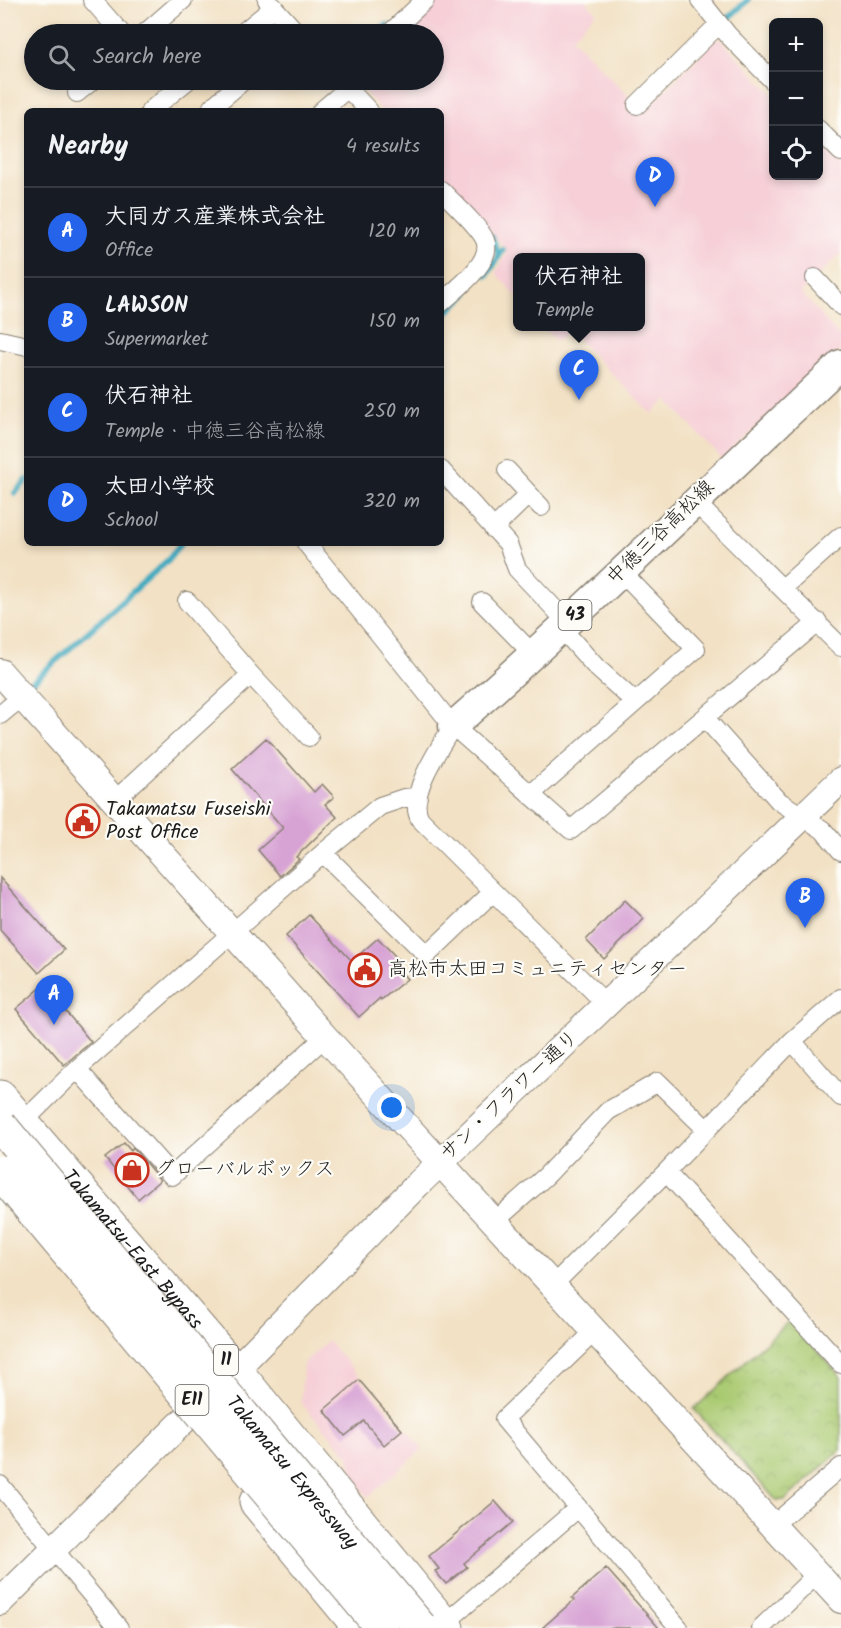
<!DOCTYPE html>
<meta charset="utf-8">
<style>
body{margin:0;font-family:Kalam,"Klee One",sans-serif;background:#20242c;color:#f1f3f6}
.controls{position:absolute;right:18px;top:18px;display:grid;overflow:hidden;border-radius:9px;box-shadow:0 3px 9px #0003}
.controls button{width:54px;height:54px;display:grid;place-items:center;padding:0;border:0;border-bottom:2px solid #363941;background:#171b24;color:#f1f3f6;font:30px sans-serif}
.you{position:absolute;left:392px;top:1108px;width:21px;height:21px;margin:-15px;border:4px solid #fff;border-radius:50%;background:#1a73e8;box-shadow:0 0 0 9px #1a73e833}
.badge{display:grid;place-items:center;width:39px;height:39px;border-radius:50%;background:#2563eb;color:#fff;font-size:20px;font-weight:700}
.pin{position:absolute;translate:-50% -50px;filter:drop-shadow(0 2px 3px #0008)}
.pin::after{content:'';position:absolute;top:32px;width:21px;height:18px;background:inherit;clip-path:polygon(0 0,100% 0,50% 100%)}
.popup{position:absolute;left:513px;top:253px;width:132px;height:78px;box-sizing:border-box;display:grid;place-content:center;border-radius:9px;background:#171b24;filter:drop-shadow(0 2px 4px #0005);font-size:20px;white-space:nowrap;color:#9ea1a6}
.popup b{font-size:22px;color:#f1f3f6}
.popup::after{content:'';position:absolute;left:50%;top:100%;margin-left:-12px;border:12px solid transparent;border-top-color:#171b24}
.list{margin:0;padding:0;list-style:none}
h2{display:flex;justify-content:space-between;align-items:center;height:78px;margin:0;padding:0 24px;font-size:26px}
h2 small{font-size:20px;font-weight:400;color:#9ea1a6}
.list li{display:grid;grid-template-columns:39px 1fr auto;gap:18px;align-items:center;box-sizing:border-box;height:90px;padding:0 24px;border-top:2px solid #363941}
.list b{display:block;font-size:22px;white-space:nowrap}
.list p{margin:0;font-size:20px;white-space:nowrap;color:#9ea1a6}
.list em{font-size:20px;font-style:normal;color:#9ea1a6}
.icon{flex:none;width:33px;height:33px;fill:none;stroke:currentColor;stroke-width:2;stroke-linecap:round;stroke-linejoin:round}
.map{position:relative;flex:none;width:841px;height:1628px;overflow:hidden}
.search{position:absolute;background:#171b24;box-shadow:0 3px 9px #0003;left:24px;top:24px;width:420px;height:66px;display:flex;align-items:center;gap:15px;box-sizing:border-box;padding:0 21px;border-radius:33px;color:#9ea1a6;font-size:22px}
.panel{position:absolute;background:#171b24;box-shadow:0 3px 9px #0003;left:24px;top:108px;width:420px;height:438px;border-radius:9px}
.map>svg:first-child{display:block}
.built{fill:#f6cfd7}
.park{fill:url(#park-crowns);stroke:#637347;stroke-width:1.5}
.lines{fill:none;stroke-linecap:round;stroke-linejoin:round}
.stream{stroke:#40aac0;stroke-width:6}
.building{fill:#d7a2d4}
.street-casing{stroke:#877e70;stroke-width:20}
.secondary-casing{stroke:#877e70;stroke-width:28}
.primary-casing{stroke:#877e70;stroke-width:31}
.highway-casing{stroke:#877e70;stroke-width:35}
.street{stroke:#fff;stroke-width:18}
.secondary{stroke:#fff;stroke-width:26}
.primary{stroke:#fff;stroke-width:28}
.highway{stroke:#fff;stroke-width:33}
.highway-bridge-casing{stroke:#877e70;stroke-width:35;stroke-linecap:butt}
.highway-bridge{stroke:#fff;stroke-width:33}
.labels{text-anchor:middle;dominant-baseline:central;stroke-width:4.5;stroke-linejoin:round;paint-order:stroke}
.shield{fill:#fdfcf7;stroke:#605f5e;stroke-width:1.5}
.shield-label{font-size:18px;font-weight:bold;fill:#1c1c1c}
.street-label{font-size:20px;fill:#1c1c1c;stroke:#fdfcf7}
.poi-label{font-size:20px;fill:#1c1c1c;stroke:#fdfcf7;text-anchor:start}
</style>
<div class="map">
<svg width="841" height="1628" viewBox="0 0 841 1628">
<defs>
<pattern id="park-crowns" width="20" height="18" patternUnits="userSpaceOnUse" patternTransform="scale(1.5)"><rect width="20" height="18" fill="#aaca72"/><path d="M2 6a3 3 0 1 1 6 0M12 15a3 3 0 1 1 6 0" fill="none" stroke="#92ad62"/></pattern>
</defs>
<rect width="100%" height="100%" fill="#fdfcf7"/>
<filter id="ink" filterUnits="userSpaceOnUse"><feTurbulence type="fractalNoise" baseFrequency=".0167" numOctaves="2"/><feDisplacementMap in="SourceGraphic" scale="12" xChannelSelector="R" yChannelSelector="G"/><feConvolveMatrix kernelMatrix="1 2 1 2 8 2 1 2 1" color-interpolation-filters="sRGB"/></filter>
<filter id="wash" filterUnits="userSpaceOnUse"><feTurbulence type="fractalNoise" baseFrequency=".008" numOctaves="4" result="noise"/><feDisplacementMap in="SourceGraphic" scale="24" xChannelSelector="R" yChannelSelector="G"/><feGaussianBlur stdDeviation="1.35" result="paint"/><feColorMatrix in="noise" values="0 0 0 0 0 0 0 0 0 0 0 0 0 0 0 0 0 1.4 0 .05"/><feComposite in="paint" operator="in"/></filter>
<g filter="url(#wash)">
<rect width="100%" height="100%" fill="#f2e1c4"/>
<path class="built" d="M433,0h152l11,12 -24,26 72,74 71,-72 5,-1 53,55 1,82h44l1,-34 22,23v89l-41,38 41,46v11l-119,110 -55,-59 -15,14 -83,-83 -13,10 -13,-14 97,-1v-68h-122l-1,39 -21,-24 12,-22 -67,-74v-66h-59l-28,-31h80v-46h-38z
M328,1341l95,108 -55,48 -14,-18 -5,-23 -48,-53 2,-39z"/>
<path class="park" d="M790,1320l51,57v73l-56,50h-9l-82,-91z"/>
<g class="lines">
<path class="stream" d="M728,18l20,-18
M376,34l11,-9
M492,237l7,19
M487,275l16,-25
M446,313l21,-20
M15,493l12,-13
M33,690l-5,-4 140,-126 13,-17"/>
</g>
<g id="blocks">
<path class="building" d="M266,738l48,54 8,-8 12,13 -9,7 12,13 -41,40 3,2 -19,17 -22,-26 25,-22 -51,-59z
M0,878l64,72 -25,23 -39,-43z
M625,900l19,19 -40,40 -18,-19z
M309,915l43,46 26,-23 19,20 -4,5 14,16 -26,21 -1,-2 -21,19 -73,-81z
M44,985l47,57 -27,23 -48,-56z
M124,1143l7,8 2,-3 27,32 -22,19 -33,-41z
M359,1380l43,50 -18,15 -20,-24 -19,15 -21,-26z
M495,1501l18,21 -49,41 3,4 -21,17 -11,-13 4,-2 -10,-13z
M606,1568l53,60h-117l32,-28 -2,-2z"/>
</g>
</g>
<g filter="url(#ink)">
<use href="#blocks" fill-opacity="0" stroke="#877e70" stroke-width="1.5"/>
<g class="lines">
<defs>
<path id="street" d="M92,0l30,34
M267,0l31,34
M700,0l28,35 46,47
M144,34l39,-34
M241,34l33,-27
M389,34l36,-34
M340,80l29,31
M77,93l16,-13
M637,105l82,-81
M150,111l38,-31
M215,111l-3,-4 32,-27
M321,111l27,-23
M818,129l23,23
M441,190c11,12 38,36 44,50 9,22 -30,50 -44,63
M815,278l26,28
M0,340l27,6
M441,470l67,74 9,25 51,54
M507,470l34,37
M694,501l147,146
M493,529l36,-35
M306,543l147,183 118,104 247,-208
M783,588l58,-52
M187,601l64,74
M482,602l52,53
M562,629l34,38 39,35
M0,715l23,-19
M705,718l74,83 44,29 18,21
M453,726c-13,21 -47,70 -33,93l187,186
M530,795l166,-146 -75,-78
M114,801l137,-126 58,62
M323,853l104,102 66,-63
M792,1041l49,56
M77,1069l95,107 153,-139
M22,1123l55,-54 246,-216 57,-47 24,-8 14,-1
M666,1172l175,192
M494,1222l52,-46 62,-65 50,-29 48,47
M553,1285l113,-113 126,-131 49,-43
M595,1331l-91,88 175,209
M0,1485l119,143
M773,1525l68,-58
M444,1624l134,-116
M761,1628l56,-54"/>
<path id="secondary" d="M0,672l325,365 516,563
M0,1602l235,-232 184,-187 422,-403"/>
<path id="primary" d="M453,726c133,-117 259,-241 388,-362"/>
<g id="highway">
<path id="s1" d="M0,1097l235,273 212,258"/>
<path d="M256,1502l104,126"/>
</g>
</defs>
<use href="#street" class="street-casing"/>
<use href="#secondary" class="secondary-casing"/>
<use href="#primary" class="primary-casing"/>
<use href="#highway" class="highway-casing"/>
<use href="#street" class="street"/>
<use href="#secondary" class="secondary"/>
<use href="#primary" class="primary"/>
<use href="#highway" class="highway"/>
<defs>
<g id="highway-bridge">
<path id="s2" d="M0,1125l421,503"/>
<path d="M0,1172l382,456"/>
</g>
</defs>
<use href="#highway-bridge" class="highway-bridge-casing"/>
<use href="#highway-bridge" class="highway-bridge"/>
</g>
</g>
<defs>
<symbol id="civic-ring" viewBox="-11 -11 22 22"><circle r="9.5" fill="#fdfcf7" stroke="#c8321e" stroke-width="1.5"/><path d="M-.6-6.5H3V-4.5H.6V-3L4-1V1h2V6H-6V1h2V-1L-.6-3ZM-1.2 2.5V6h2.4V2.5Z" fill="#c8321e"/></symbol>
<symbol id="shop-ring" viewBox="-11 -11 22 22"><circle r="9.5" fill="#fdfcf7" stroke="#c8321e" stroke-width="1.5"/><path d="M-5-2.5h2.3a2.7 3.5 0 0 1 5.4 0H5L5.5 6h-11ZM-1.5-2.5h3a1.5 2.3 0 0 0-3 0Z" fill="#c8321e"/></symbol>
</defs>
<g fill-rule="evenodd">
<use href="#civic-ring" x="64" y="802" width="38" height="38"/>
<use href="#civic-ring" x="346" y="951" width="38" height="38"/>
<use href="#shop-ring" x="113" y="1151" width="38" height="38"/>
</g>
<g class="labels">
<g class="shield">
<rect x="558.5" y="600" width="33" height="30" rx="4.5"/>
<rect x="214" y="1345" width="24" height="30" rx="4.5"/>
<rect x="175.5" y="1385" width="33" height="30" rx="4.5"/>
</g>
<g class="shield-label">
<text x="575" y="615">43</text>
<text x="226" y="1360">11</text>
<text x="192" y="1400">E11</text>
</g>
<g class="street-label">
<text transform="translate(661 533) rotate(-44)">中徳三谷高松線</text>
<text transform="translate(510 1096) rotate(-43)">サン・フラワー通り</text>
<text stroke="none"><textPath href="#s1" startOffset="202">Takamatsu-East Bypass</textPath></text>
<text stroke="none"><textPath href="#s2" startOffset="454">Takamatsu Expressway</textPath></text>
</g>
<g class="poi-label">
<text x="106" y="810">Takamatsu Fuseishi<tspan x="106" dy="23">Post Office</tspan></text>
<text x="388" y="970">高松市太田コミュニティセンター</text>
<text x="155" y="1170">グローバルボックス</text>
</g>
</g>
</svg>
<div class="controls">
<button>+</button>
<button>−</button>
<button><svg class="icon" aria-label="locate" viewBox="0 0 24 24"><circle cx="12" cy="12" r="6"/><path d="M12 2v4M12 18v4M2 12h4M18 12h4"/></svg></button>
</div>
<div class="you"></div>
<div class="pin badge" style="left:54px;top:1025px">A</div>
<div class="pin badge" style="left:805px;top:928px">B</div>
<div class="pin badge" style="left:579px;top:400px">C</div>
<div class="popup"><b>伏石神社</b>Temple</div>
<div class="pin badge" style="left:655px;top:207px">D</div>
<div class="search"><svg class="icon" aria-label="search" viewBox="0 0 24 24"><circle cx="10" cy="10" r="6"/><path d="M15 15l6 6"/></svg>Search here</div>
<section class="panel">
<h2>Nearby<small>4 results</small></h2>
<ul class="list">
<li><span class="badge">A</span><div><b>大同ガス産業株式会社</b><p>Office</p></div><em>120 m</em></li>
<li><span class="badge">B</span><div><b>LAWSON</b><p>Supermarket</p></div><em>150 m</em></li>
<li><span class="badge">C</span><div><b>伏石神社</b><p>Temple · 中徳三谷高松線</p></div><em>250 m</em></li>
<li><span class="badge">D</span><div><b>太田小学校</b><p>School</p></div><em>320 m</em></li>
</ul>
</section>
</div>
